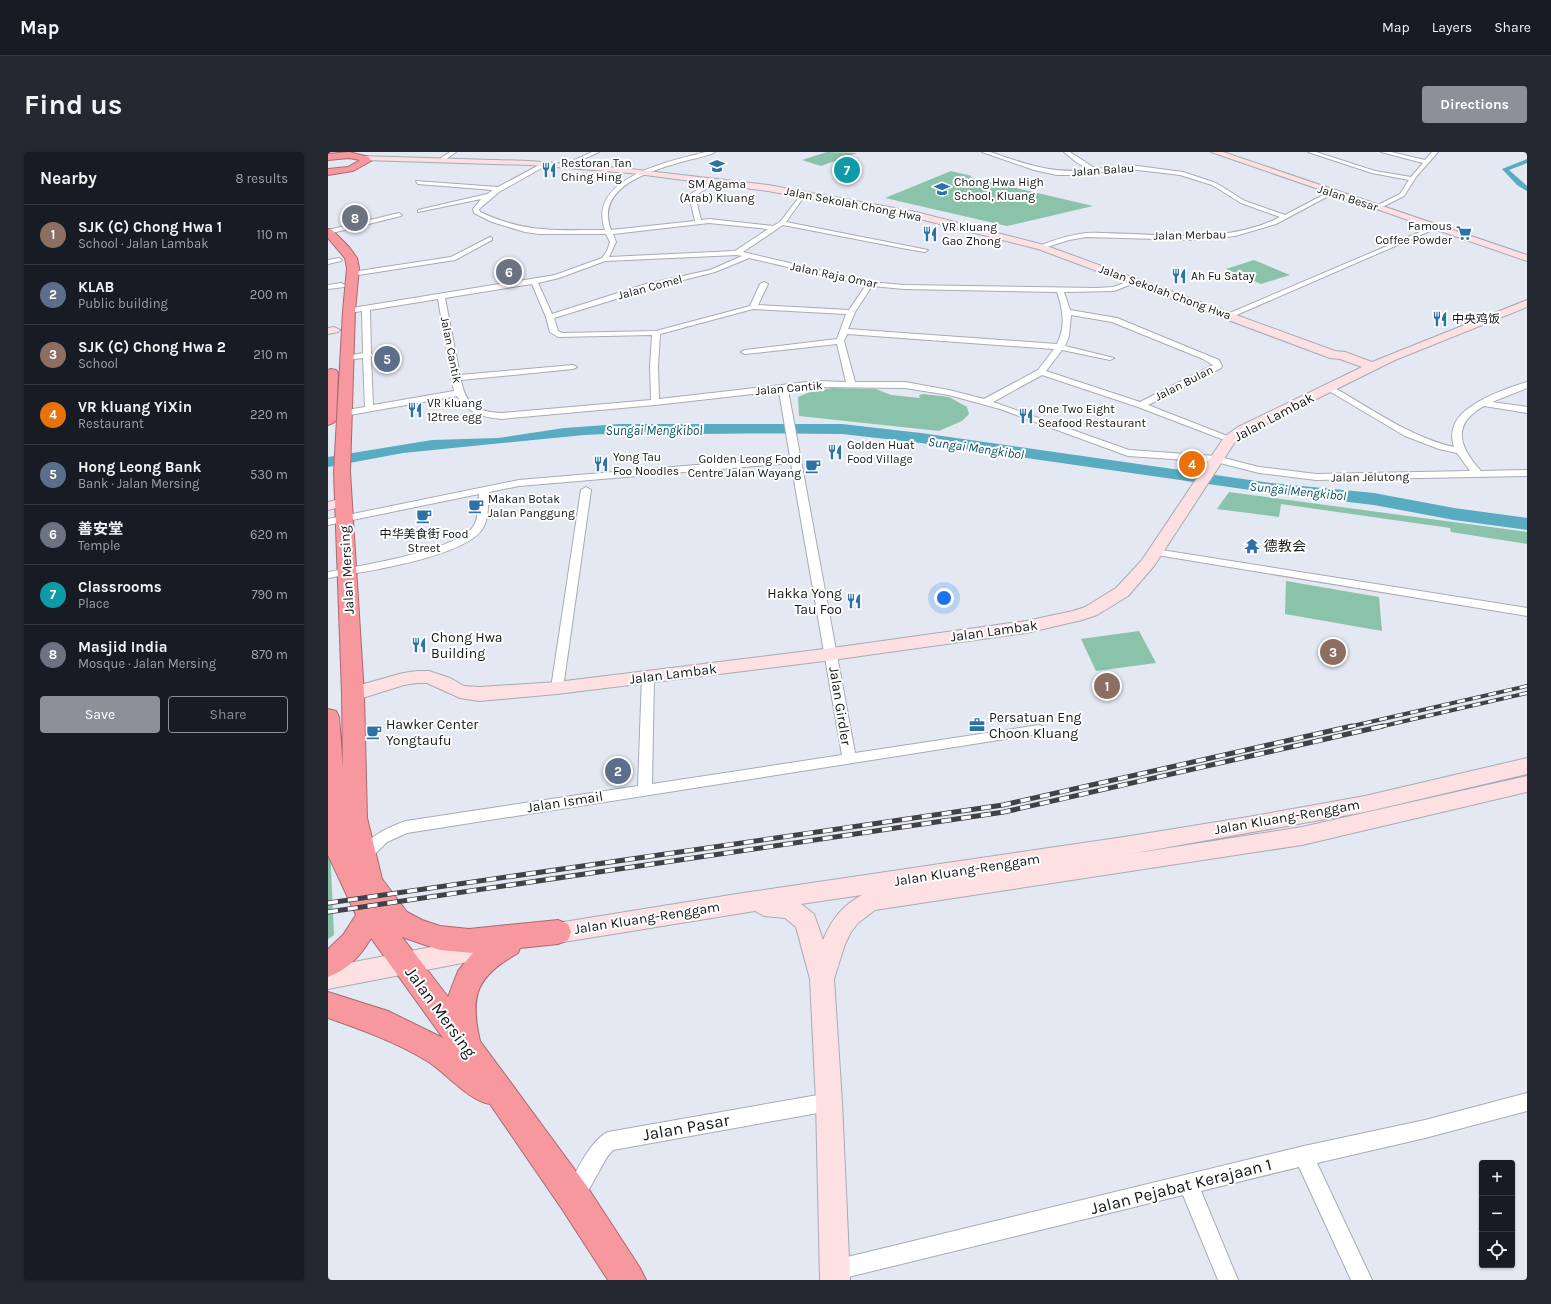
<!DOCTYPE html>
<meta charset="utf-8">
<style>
body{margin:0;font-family:Karla,"Noto Sans SC",sans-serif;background:#242831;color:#f1f3f6}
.controls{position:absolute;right:12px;bottom:12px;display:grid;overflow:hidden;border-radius:4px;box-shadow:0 1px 3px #0004}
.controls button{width:36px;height:36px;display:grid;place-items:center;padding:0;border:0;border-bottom:1px solid #363941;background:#171b24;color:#f1f3f6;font:20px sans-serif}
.you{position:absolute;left:616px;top:446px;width:14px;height:14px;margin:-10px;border:3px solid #fff;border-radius:50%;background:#1a73e8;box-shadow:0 0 0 6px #1a73e833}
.badge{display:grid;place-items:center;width:26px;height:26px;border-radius:50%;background:#8c9099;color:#fff;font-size:13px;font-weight:700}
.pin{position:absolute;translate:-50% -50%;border:2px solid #fff;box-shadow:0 1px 4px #0006}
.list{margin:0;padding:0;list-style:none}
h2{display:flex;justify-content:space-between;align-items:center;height:52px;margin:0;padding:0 16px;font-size:17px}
h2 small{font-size:13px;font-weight:400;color:#9ea1a6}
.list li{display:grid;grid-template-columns:26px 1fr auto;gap:12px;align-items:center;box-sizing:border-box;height:60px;padding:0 16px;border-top:1px solid #363941}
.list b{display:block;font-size:15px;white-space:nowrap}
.list p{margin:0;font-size:13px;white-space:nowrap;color:#9ea1a6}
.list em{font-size:13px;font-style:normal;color:#9ea1a6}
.actions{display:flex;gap:8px;padding:12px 16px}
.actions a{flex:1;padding:9px 0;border:1px solid #8c9099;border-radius:4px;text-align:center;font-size:14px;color:#8c9099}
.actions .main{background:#8c9099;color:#fff}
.icon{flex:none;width:22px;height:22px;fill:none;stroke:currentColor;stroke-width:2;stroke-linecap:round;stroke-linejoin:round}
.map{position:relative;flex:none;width:1199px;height:1128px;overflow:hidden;border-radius:4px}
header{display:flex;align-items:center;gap:24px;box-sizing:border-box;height:56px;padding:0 20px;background:#171b24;border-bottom:1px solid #363941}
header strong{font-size:19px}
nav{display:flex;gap:22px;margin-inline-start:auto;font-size:14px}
.intro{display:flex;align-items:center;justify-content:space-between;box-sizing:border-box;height:96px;padding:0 24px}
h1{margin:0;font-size:28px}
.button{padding:10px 18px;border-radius:4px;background:#8c9099;color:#fff;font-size:14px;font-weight:700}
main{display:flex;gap:24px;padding:0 24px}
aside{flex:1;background:#171b24;border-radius:4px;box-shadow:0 1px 3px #0004}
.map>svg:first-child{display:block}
.green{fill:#8ac3a9}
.water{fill:#58abc1}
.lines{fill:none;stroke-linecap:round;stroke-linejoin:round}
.canal{fill:#58abc1;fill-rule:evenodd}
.river{fill:#58abc1;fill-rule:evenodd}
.street-casing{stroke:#a7abb6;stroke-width:2}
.secondary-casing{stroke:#a7abb6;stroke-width:2}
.highway-casing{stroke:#a86a6f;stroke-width:2}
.street{fill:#fff;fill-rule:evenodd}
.secondary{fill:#fde0e2;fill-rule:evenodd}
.highway{fill:#f7989e;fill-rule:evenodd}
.rail-far1-casing{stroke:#3f4247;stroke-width:4}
.rail-casing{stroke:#3f4247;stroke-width:5}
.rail-far1{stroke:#fff;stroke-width:2.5;stroke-dasharray:8;stroke-linecap:butt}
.rail{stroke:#fff;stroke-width:3.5;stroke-dasharray:10;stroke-linecap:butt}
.labels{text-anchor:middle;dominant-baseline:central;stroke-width:4;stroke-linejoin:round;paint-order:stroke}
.far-poi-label{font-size:12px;fill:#141619;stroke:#fff;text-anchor:start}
.far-street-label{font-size:12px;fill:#141619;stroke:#fff}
.far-water-label{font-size:13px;font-style:italic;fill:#075262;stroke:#fff}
.street-label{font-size:14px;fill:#141619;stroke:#fff}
.poi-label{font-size:14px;fill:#141619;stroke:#fff;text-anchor:start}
.near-street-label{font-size:17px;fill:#141619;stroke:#fff}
</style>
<header>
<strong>Map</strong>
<nav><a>Map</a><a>Layers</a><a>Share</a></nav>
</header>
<div class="intro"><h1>Find us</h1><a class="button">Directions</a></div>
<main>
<aside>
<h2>Nearby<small>8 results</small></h2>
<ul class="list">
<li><span class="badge" style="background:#8d6e63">1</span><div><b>SJK (C) Chong Hwa 1</b><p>School · Jalan Lambak</p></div><em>110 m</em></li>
<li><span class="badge" style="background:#5c6f8a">2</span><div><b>KLAB</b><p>Public building</p></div><em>200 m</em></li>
<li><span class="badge" style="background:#8d6e63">3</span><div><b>SJK (C) Chong Hwa 2</b><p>School</p></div><em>210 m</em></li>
<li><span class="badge" style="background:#e8710a">4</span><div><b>VR kluang YiXin</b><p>Restaurant</p></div><em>220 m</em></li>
<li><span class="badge" style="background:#5c6f8a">5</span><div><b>Hong Leong Bank</b><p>Bank · Jalan Mersing</p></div><em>530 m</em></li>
<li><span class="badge" style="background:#6b7280">6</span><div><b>善安堂</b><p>Temple</p></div><em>620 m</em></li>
<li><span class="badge" style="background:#0f9aa8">7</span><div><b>Classrooms</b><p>Place</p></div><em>790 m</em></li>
<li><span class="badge" style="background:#6b7280">8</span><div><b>Masjid India</b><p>Mosque · Jalan Mersing</p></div><em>870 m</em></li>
</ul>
<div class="actions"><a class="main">Save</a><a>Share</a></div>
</aside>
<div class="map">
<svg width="1199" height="1128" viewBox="0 0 1199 1128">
<rect width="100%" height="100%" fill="#e3e8f3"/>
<path class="green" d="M499,0l30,1 -36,13 -19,-6z
M623,19l21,5 -3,1 124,29 -86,20 -122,-28z
M926,108l36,15 -29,9 -35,-15z
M505,236l43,1 15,6 29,3 -1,-3 4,-1 26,3 18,10 2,7 -7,7 -23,10 -140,-15 -1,-19 12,-5z
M901,340l298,40v12l-76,-12 -1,-4 -169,-24 -2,13 -62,-8z
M958,429l93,16 3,34 -97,-17z
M811,479l17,32 -60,8 -15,-32z
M0,693l2,1 4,89 -6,4z"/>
<path class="water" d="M292,272h164v9l-83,1 -51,-2 -66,3 -181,18 -75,14v-10l104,-17 66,-2 66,-10z"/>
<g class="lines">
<path class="canal" d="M1199,7v4l-18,7 18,16v5l-10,-6 -15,-16z"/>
<path class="river" d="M422,272h92l79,9 350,50 103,10 80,15 73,10v12l-73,-10 -80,-15 -103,-12 -350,-50 -79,-9 -98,-1 -2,-4 2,-4z"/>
<defs>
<path id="street" d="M122,0h6l-11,8h-4v-2z
M264,0h7l-33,15 -5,-1z
M378,0h9c-8,5 -21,6 -30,9 -32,9 -91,25 -74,69l84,-9 -6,-26 25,-16 2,3 -21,14 6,24 8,-1 64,7 7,-4 23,-30 3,2 -20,28 142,28 -3,2 -18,-3 -124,-24 -40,27 127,30 34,3 193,3 16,-1 20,-7h4v2l-23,9 -50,1 6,18 47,8 102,42 3,6 -1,2 -73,37 87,34 -5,3 -3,-1 -89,-34 -96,-32 -49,27 136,48 87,6 43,11 57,7 154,-3 -13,-18 -18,-4 -34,-13 -81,-48 1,-2h6c40,22 78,51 123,61 -2,-8 -3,-13 0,-21 7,-22 53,-38 73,-44v6l-35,14 35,5v6l-43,-7c-33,18 -25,41 -3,65l46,-1v6l-211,4 -57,-7 -43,-11 -88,-6 -128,-47 -51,-14 -44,-7 -89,-1 -28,3 67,363 184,-28 5,2 2,3 -2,3 -637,100 -20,9 -19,19 -5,2 -5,-2 -2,-4c9,-19 30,-29 50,-36l232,-35 4,-109 2,-3h8l2,3 -2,107 190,-29 -51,-292 -272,23 -30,6c-1,12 0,29 -8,39 -22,27 -118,41 -153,47v-6c31,-6 127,-21 145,-45 6,-8 5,-23 6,-33l-151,31v-6l191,-39 271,-23 -11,-66 -124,14 -154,14c-19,-2 -33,-6 -44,-23l-113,20 -4,-3 1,-2 24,-4 -2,-49 -16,2 -4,-2 4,-2 16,-3 -1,-42 -13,2 -4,-2 1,-2 209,-34 47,-17 5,-7 3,-9 -4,-8h-67l-14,-2 -33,-10 -18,-9 -1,-4 8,-10 -63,13v-2l69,-16 6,-4 -75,-6 -2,-3 82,6 45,-24h4v2l-48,27 -20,17 1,3c45,21 76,18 125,18 -19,-52 65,-69 101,-78zM381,71l59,6 -33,22 -126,6 7,-15 -3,-8zM409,103l5,1 -32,14 -64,14 -94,30 -14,-31 21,-5 46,-17zM421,106l117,27 -17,25 -91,-5 10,-21 -4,-2 -4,2 -10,22 -94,25 -94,2 -4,-2 -4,-13 98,-30 63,-16zM204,132l14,33 4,15 8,5 94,-2 -2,31 1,34 -150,13c-24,-1 -36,-9 -40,-33l112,-11 4,-2 -4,-2 -113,10 -15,-77zM544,134l32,3 153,3c6,18 9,34 0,52l-209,-15 7,-17zM110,147l16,92 -81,14 -2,-48 2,-2 -2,-2 -1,-43zM425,157l93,5 -9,25 -92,11 -4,2 4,2 92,-10 9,38 -30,-1 -157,18 -1,-33 2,-32zM743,163l41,7 91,37 10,6 -73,37 -94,-31 16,-21 48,10 4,-2 -49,-12 4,-10zM519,182l207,15 -16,21 -54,29 -35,-9 -44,-8h-50l-11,-41z
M654,0h8c36,12 60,22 100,18l-14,-8 -12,-10h6l26,17 34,-4 53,7 33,11 29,18 40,14 44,-23 5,1 -58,31 -41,12 -41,4 -108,-3 -17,3 -28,9 -3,-2 1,-1c15,-6 30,-11 47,-13 15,-1 32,1 48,1 50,3 100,6 146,-17l-39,-14 -29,-18 -32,-10 -50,-6 -55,6h-18l-23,-5z
M980,0h8l59,19 36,6 12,-14 -42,-11h10l34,8 7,-8h6l-22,25 -12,19 -22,11 -3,-2 1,-1 20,-10 9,-14 -37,-7z
M71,61l3,2 -1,1 -73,18v-4z
M1106,74l5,1 -207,90 -7,-2z
M162,85l2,1v2l-37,20 -103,16 -3,-2 3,-2 99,-15z
M11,106l3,2 -1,1 -13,3v-4z
M13,131l4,2 -1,2 -16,2v-4z
M258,335l5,3 -28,198 -2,3h-8l-2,-3 30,-198z
M827,397l372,59v8l-376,-62 -1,-2z
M501,941l6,3 3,6 -3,6 -6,3 -216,39 -6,7 -25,45 -7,3 -7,-3 -3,-7c7,-17 26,-56 43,-63z
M1199,941v18l-102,27 -108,25 55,117h-21l-52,-113 -98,24 37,89h-20l-35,-85 -347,85 -8,-3 -3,-7 3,-7 7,-3 469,-114 121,-26z"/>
<path id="secondary" d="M883,0h12l304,103v6z
M33,4l169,5 100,8 138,16 148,27 128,33 291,106 10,1 27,10 155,-62v7l-132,53 -147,73 -13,9 -81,124 -26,30 -31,19 -15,5 -56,13 -194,27 -275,34 -78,7 -19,-3 -33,-15h-10l-13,2 -51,16 -7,-2 -2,-5 2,-5 57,-16 14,-2h12l21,7 14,8 15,1 78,-5 275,-34 194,-27 47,-10 12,-4 31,-19 26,-28 83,-124 13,-9 124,-60 -22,-8 -10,-1 -292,-109 -122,-31 -148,-27 -138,-18 -100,-8 -166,-5h-3z
M6,175l6,3 -2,2 -10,2v-6z
M16,346l5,1 2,3 -2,3 -21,5v-8z
M1199,606v16l-162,38 -235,42 172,-27 225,-51v16l-225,53 -427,65 -17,13 -7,9 -6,12 -11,35 8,123 8,178h-30l-4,-178 -6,-123 -14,-52 -11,-9 -21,-2 -9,-5 -210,34 -8,-3 -4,-7 4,-7 8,-3 198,-32 381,-56 130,-21 111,-20zM534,743c-20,11 -30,24 -39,45l-9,-26 -13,-10z
M160,784l8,4 4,7 -4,7 -8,4 -160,31v-22z"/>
<path id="highway" d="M21,0l20,5 2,4 -18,10 -25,4v-6l20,-2 12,-7 -11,-2 -21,2v-6z
M0,77l4,1 17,17 8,11 2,10 -4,43 -5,161 14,222 3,124 15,61 25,33 15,8 18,6 29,3 89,-9 10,4 3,8 -3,8 -10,4 -38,4 -2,5c-41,24 -49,41 -38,88l106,144 54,83 6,12h-38l-46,-71 -72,-105c-21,-3 -45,-32 -63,-43 -31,-19 -65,-31 -99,-43v-26l60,19 55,27 -72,-100c-11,19 -23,31 -43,39v-28l15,-14 13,-20 -28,-60v-146l8,2 3,6 4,51 -1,-74 -8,-222 9,-161 4,-43 -2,-10 -17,-20zM74,785l38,13 33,3 -15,18 -10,26z
M3,217l5,1 2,3 -2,47 -3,3 -5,2v-55z"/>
</defs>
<use href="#street" class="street-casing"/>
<use href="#secondary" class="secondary-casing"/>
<use href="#highway" class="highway-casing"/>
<use href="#street" class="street"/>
<use href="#secondary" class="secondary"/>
<use href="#highway" class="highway"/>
<defs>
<path id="rail-far1" d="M1020,575l179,-41
M1051,575l148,-34"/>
<path id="rail" d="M0,751l675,-98 349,-79
M0,760l676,-100 379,-86"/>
</defs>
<use href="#rail-far1" class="rail-far1-casing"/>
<use href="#rail" class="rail-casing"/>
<use href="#rail-far1" class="rail-far1"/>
<use href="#rail" class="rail"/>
</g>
<defs>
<symbol id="school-bare" viewBox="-9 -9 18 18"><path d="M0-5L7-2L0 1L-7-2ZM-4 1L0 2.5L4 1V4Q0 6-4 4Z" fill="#2d72a7" stroke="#fff" stroke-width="2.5" paint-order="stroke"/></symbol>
<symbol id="restaurant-bare" viewBox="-9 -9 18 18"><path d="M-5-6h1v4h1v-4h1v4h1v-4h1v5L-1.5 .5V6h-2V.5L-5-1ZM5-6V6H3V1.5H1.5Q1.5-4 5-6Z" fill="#2d72a7" stroke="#fff" stroke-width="2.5" paint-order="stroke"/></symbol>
<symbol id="supermarket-bare" viewBox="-9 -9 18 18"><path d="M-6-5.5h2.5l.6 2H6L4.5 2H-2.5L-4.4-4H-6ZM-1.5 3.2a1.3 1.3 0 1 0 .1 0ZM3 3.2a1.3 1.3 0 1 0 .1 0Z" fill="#2d72a7" stroke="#fff" stroke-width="2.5" paint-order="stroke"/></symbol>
<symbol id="cafe-bare" viewBox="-9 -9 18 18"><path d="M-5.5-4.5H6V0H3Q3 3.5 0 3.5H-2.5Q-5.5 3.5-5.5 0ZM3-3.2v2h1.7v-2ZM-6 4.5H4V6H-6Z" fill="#2d72a7" stroke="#fff" stroke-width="2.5" paint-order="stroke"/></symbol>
<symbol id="temple-bare" viewBox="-9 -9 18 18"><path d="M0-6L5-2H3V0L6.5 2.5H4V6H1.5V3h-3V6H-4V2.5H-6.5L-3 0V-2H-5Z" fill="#2d72a7" stroke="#fff" stroke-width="2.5" paint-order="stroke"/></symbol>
<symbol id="office-bare" viewBox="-9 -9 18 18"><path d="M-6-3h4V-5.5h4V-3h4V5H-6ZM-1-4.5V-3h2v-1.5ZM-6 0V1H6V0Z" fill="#2d72a7" stroke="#fff" stroke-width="2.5" paint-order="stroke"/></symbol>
</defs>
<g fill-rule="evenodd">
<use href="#school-bare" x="378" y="3" width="22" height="22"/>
<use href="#restaurant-bare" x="210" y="7" width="22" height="22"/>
<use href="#school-bare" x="603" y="26" width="22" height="22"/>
<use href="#supermarket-bare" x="1125" y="70" width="22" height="22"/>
<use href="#restaurant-bare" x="591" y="71" width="22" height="22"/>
<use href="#restaurant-bare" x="840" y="113" width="22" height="22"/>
<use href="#restaurant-bare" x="1101" y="156" width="22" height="22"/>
<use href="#restaurant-bare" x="76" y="247" width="22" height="22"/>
<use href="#restaurant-bare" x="687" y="253" width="22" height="22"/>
<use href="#restaurant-bare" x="496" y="289" width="22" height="22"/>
<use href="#restaurant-bare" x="262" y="301" width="22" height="22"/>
<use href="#cafe-bare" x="474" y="303" width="22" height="22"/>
<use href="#cafe-bare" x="137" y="343" width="22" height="22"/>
<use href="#cafe-bare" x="85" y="353" width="22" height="22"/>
<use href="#temple-bare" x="913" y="383" width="22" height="22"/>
<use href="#restaurant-bare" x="515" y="438" width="22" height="22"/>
<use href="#restaurant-bare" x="80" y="482" width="22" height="22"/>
<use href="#office-bare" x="638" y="562" width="22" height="22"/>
<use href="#cafe-bare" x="35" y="569" width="22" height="22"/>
</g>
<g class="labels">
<g class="far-poi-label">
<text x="233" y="11">Restoran Tan<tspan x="233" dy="14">Ching Hing</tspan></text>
<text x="626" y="30">Chong Hwa High<tspan x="626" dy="14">School, Kluang</tspan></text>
<text x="389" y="32" text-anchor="middle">SM Agama<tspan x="389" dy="14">(Arab) Kluang</tspan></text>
<text x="1124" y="74" text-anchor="end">Famous<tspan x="1124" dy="14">Coffee Powder</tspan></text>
<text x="614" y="75">VR kluang<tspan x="614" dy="14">Gao Zhong</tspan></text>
<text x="863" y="124">Ah Fu Satay</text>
<text x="1124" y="167">中央鸡饭</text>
<text x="99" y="251">VR kluang<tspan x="99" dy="14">12tree egg</tspan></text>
<text x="710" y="257">One Two Eight<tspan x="710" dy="14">Seafood Restaurant</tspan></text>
<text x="519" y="293">Golden Huat<tspan x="519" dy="14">Food Village</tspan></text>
<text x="285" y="305">Yong Tau<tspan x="285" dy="14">Foo Noodles</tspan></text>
<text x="473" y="307" text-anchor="end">Golden Leong Food<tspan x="473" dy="14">Centre Jalan Wayang</tspan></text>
<text x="160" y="347">Makan Botak<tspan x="160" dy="14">Jalan Panggung</tspan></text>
<text x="96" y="382" text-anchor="middle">中华美食街 Food<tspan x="96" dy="14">Street</tspan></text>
</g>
<g class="far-street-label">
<text transform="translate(775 18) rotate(-4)">Jalan Balau</text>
<text transform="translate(1020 46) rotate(18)">Jalan Besar</text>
<text transform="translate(525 52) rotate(11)">Jalan Sekolah Chong Hwa</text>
<text transform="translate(862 83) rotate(-1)">Jalan Merbau</text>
<text transform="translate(506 123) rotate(12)">Jalan Raja Omar</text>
<text transform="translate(322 135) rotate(-15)">Jalan Comel</text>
<text transform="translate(837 140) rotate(20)">Jalan Sekolah Chong Hwa</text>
<text transform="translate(123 198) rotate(79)">Jalan Cantik</text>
<text transform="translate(856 231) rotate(-27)">Jalan Bulan</text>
<text transform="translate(461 236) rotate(-5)">Jalan Cantik</text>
<text transform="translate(1042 325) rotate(-1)">Jalan Jelutong</text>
</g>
<g class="far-water-label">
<text x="326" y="278">Sungai Mengkibol</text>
<text transform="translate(648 296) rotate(8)">Sungai Mengkibol</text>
<text transform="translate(970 339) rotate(6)">Sungai Mengkibol</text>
</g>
<g class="street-label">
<text transform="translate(946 265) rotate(-28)">Jalan Lambak</text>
<text transform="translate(19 418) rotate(-93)">Jalan Mersing</text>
<text transform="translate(666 479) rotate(-8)">Jalan Lambak</text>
<text transform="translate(345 522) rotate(-7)">Jalan Lambak</text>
<text transform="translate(512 554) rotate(81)">Jalan Girdler</text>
<text transform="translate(237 650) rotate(-9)">Jalan Ismail</text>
<text transform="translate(959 665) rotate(-10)">Jalan Kluang-Renggam</text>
<text transform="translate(639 718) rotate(-9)">Jalan Kluang-Renggam</text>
<text transform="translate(319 766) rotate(-9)">Jalan Kluang-Renggam</text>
</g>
<g class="poi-label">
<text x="936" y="394">德教会</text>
<text x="514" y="441" text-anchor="end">Hakka Yong<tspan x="514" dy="16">Tau Foo</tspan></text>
<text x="103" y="485">Chong Hwa<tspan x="103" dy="16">Building</tspan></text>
<text x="661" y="565">Persatuan Eng<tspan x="661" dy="16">Choon Kluang</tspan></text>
<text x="58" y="572">Hawker Center<tspan x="58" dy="16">Yongtaufu</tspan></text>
</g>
<g class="near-street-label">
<text transform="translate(113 860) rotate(54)">Jalan Mersing</text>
<text transform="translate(358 975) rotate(-10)">Jalan Pasar</text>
<text transform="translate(853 1034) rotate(-14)">Jalan Pejabat Kerajaan 1</text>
</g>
</g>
</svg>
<div class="controls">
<button>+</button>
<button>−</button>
<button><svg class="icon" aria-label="locate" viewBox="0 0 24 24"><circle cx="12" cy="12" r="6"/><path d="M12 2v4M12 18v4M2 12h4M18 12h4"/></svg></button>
</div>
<div class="you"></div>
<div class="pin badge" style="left:779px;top:534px;background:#8d6e63">1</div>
<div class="pin badge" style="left:290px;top:619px;background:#5c6f8a">2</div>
<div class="pin badge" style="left:1005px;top:500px;background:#8d6e63">3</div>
<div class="pin badge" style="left:864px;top:312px;background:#e8710a">4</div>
<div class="pin badge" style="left:59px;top:207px;background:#5c6f8a">5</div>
<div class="pin badge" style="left:181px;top:120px;background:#6b7280">6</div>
<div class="pin badge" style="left:519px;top:18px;background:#0f9aa8">7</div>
<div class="pin badge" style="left:27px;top:66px;background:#6b7280">8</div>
</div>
</main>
